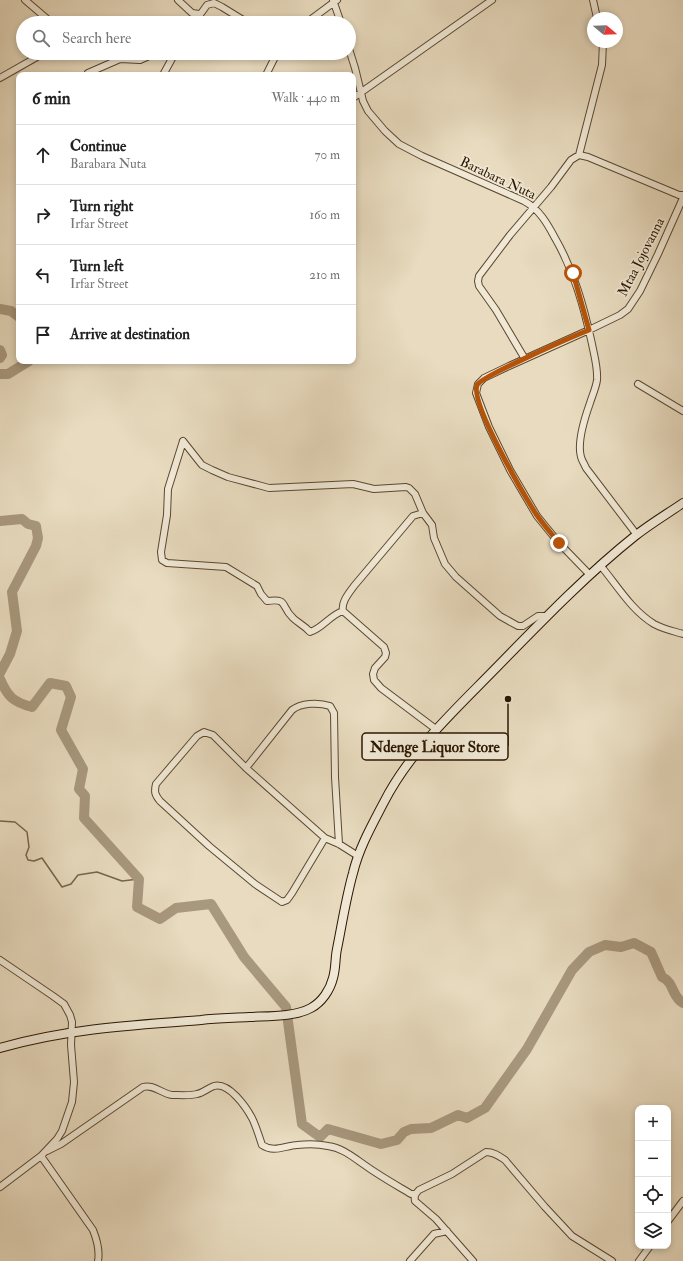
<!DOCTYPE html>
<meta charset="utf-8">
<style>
body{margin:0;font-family:"IM FELL Double Pica",serif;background:#f6f6f6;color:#222}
.controls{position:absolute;right:12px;bottom:12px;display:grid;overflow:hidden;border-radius:8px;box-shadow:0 2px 6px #0003}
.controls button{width:36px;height:36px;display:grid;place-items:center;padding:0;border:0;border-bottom:1px solid #e0e0e0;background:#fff;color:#222;font:20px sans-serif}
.compass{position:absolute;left:587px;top:12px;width:36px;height:36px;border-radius:50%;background:#fff;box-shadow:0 2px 6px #0003;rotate:109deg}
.stop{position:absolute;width:12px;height:12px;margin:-9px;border:3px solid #b45309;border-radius:50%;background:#fff}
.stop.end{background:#b45309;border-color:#fff;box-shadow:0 1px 4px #0008}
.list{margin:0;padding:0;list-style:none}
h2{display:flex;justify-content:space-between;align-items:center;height:52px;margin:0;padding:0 16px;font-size:17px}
h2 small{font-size:13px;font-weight:400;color:#767676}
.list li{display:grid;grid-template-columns:26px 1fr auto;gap:12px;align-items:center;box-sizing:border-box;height:60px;padding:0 16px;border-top:1px solid #e0e0e0}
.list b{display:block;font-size:15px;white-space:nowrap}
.list p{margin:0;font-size:13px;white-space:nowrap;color:#767676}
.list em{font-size:13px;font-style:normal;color:#767676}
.icon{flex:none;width:22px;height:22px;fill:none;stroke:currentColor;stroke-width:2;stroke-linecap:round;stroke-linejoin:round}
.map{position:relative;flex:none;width:683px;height:1261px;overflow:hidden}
.search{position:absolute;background:#fff;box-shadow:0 2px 6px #0003;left:16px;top:16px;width:340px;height:44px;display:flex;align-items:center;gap:10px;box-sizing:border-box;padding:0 14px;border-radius:22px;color:#767676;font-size:15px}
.panel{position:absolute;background:#fff;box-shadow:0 2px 6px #0003;left:16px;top:72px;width:340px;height:292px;border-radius:8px}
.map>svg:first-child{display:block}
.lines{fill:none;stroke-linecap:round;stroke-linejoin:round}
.stream{stroke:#76644c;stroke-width:1.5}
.river{stroke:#a8987e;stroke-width:10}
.minor-casing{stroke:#5a4830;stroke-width:8}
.secondary-casing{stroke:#2b1700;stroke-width:10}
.minor{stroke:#f0e8d5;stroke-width:6}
.secondary{stroke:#f0e8d5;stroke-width:8}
.route{stroke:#b45309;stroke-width:5}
.labels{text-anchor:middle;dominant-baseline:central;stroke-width:3.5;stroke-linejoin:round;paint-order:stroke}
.street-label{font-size:14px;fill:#2b1700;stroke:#f0e8d5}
.leader{fill:none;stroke:#2b1700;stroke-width:1.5}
.callout-dot{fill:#2b1700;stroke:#f0e8d5;stroke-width:1.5}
.callout{fill:#f0e8d5;stroke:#2b1700;stroke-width:1.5}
.callout-label{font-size:15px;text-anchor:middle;font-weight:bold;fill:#2b1700}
</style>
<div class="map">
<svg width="683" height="1261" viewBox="0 0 683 1261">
<rect width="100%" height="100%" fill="#e8dbbf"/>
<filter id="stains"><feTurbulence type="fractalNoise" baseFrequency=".005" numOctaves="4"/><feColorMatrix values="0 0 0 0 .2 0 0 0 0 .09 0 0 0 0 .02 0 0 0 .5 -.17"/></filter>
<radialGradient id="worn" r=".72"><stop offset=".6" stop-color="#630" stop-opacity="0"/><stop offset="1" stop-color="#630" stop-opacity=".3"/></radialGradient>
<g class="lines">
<path class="stream" d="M0,821l15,1 12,10 2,15 -3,8 2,5 6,1 8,-3 20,29 9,-3 7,-9 19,-3 25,9 17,-2"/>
<path class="river" d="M0,309l11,2 8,6
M0,350l2,5 -2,3
M0,374h8l21,-13
M0,521l22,-2 6,5 8,2 2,12 -2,8 -24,46 5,39 -7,23 -10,19
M0,679c8,18 13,23 32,28l18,-24 16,3 5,11 -10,33 22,39 -4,20 6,7 -1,22 55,61 -2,28 23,12 16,-11 35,-4 33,53 42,50 16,117 18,13 8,-8 53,15 16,-4 7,-8 7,-3 20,-1 27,-13 9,3 18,-10 42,-59 45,-79 17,-18 16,-7 16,2 13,-4 17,9 11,25c13,6 9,19 21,26"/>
<defs>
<path id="minor" d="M25,0l27,23
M178,0l14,13 7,1
M333,0l8,23
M593,0l4,18
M128,21l3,2
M194,23l13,-18 7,-2 8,4 26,16
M306,23l31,-23
M349,49l6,19 8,33 5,10 17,20 14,13 23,12 102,45c15,8 23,22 31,37 19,33 29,69 37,106 2,11 6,24 5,36 -1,8 -5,16 -7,23 -5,14 -13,40 -9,54 1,4 4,8 5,11l51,67
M88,73l32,-14 20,1 9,-4 25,-3
M163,75l12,-22
M266,75l11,-22
M0,78l44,-25
M353,98l139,-98
M579,155l23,-90 1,-23
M525,359l-29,-49 -17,-24 -1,-5 1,-5 31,-41 41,-48 20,-27 8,-5 9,2 91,38h4
M638,384l45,27
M183,441l19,24 10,5 16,7 41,11 84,-4 21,5 32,-2 3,1 6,6 8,19 9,12 2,13 11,26 11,13 44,39 18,10h5l15,-10h9
M183,441l-15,48 -1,26 -6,37 1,8 5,3 59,4 31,19 4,8 6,7c22,-3 13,5 26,17 5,5 11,7 17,14 13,-4 20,-17 33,-21
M423,513l-10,3 -59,70c-5,7 -13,16 -11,25l41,36 2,6 -1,4 -10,11 -2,6 1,6 7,8 56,42
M600,565c17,20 31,45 54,59 9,5 19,7 29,10
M590,575l-31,-32 -22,-27 -27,-46 -21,-43 -13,-34 2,-9 6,-6 25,-12 80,-36 31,-15 8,-6 12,-18 18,-37 25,-56
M246,768l46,-58c9,-7 26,-8 38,-4l4,7 1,64 4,67
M325,838l-33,55 -5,7 -5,2 -27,-18 -46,-38 -49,-45c-5,-6 -6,-9 -4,-17l41,-48 7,-4 9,3 33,33 79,70 14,6 19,12
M0,960l53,36 11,8 6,11 2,7 -1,23 3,37 -2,20 -10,29 -5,8 -16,17 -41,31
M47,1151l14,-7 82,-57c11,-3 19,7 29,8 8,0 18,1 25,-1 6,-1 11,-6 17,-8 15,-4 32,21 38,32 4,8 7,18 10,27 12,8 22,1 35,0 9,-1 22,-1 31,1 15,2 26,12 38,20 14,10 30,19 45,28h4
M41,1156l52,74c4,10 7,20 5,31
M668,1221l15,-20
M410,1261l24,-27 13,-3
M473,1261l-37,-42 -21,-18c-1,-5 0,-7 4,-11l33,-16 34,-22c8,0 13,4 19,8l40,47 27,29 40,25
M639,1261l11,-15"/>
<path id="secondary" d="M0,1048c65,-19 133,-23 201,-28 16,-2 32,-2 48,-3 19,-1 46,0 62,-9 11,-6 19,-18 22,-30 3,-10 2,-20 4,-29 5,-25 9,-51 16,-76 6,-25 19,-48 31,-71 26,-51 71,-92 111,-133 45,-46 90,-93 140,-133 15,-12 32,-22 48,-33"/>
</defs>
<use href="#minor" class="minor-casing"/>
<use href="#secondary" class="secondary-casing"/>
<use href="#minor" class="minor"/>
<use href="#secondary" class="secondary"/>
</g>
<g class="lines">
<path class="route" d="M559,543c-8,-10 -16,-19 -23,-29 -12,-19 -66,-111 -59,-129 5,-9 97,-49 112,-55l-16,-57"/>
</g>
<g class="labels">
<g class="street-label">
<text transform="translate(498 178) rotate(25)">Barabara Nuta</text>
<text transform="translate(641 257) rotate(-63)">Mtaa Jojovanna</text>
</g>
</g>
<path class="leader" d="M508 699L508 746"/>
<circle class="callout-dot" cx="508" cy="699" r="4"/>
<rect class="callout" x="362" y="733" width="146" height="27" rx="4"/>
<g class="callout-label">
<text x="435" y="752">Ndenge Liquor Store</text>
</g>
<rect width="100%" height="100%" filter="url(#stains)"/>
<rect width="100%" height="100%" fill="url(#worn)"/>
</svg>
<div class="controls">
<button>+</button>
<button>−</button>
<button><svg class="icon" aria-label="locate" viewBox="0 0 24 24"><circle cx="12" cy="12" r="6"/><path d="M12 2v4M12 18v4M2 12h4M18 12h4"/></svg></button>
<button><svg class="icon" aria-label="layers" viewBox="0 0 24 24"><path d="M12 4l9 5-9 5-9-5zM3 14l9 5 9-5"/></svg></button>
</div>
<svg class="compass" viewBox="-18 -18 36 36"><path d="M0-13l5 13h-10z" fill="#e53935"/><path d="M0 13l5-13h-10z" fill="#767676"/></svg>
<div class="stop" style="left:573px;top:273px"></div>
<div class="stop end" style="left:559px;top:543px"></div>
<div class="search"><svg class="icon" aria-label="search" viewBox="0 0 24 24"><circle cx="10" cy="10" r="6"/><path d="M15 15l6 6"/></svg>Search here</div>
<section class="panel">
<h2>6 min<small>Walk · 440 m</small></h2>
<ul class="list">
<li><svg class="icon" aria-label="ahead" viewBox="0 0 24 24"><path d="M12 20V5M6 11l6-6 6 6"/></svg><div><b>Continue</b><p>Barabara Nuta</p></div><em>70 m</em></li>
<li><svg class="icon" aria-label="right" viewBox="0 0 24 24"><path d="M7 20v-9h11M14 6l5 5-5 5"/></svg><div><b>Turn right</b><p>Irfar Street</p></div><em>160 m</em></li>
<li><svg class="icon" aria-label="left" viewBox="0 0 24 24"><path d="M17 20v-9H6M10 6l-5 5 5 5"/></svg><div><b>Turn left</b><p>Irfar Street</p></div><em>210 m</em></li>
<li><svg class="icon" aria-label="arrive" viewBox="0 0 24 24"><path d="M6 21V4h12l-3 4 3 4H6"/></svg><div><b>Arrive at destination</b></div></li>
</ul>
</section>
</div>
